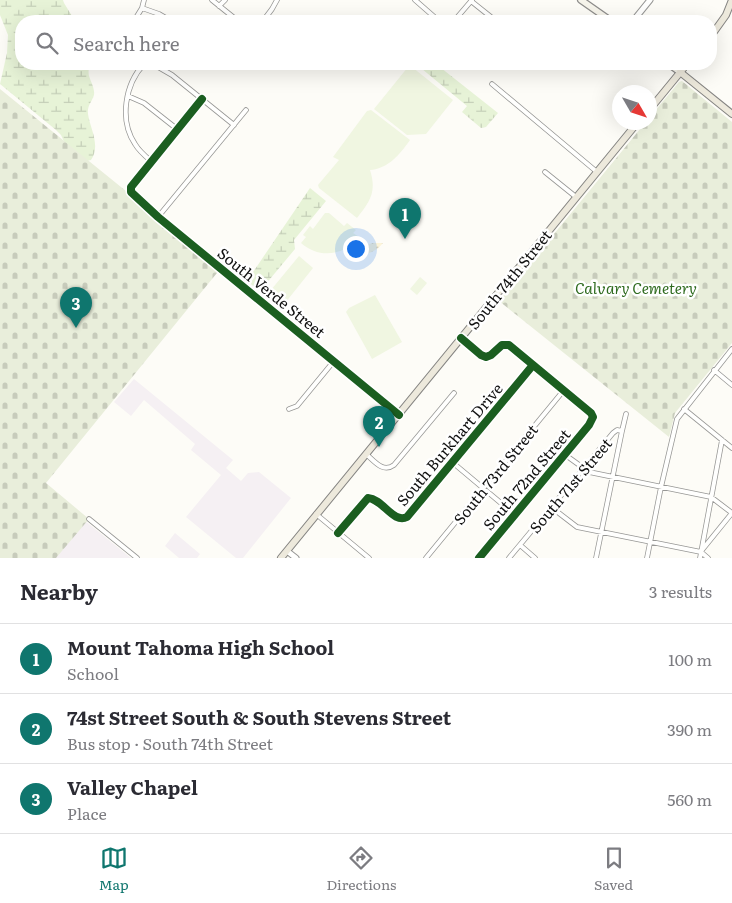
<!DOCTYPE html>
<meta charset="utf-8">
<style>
body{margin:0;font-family:Literata,serif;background:#f7f7f7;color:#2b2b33}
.compass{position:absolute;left:612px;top:85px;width:45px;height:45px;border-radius:50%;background:#fff;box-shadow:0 5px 20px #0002;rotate:129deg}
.you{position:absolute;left:355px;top:248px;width:18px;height:18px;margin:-12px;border:4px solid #fff;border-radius:50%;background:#1a73e8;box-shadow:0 0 0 8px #1a73e833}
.badge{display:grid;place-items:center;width:32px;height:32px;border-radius:50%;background:#0f766e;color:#fff;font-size:16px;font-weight:700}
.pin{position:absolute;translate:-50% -41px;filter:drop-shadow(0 1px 2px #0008)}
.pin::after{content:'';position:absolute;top:26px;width:18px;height:15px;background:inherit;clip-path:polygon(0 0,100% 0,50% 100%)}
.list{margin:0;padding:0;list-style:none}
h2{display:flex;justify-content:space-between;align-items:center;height:65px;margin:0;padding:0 20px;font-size:21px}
h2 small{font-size:16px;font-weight:400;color:#7c7c81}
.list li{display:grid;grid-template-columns:32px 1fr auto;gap:15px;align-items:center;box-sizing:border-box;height:70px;padding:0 20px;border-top:1px solid #e1e1e2}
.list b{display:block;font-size:19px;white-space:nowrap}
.list p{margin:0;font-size:16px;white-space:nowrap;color:#7c7c81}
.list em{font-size:16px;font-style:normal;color:#7c7c81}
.icon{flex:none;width:28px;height:28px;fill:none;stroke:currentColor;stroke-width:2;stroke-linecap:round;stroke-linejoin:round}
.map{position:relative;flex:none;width:732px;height:558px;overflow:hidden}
.search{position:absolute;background:#fff;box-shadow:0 5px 20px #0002;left:15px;right:15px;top:15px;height:55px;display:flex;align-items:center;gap:12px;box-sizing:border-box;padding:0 18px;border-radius:20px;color:#7c7c81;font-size:19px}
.sheet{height:275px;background:#fff}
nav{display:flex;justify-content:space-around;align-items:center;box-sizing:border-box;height:70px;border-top:1px solid #e1e1e2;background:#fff;font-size:14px;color:#7c7c81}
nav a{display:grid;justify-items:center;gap:2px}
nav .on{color:#0f766e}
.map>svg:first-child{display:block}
.industrial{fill:#f5f0f3}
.wetland{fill:url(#wetland-marsh)}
.sand{fill:url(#sand-dots)}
.cemetery{fill:url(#cemetery-stones)}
.pitch{fill:#f0f6e1}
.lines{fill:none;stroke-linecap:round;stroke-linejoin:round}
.minor-casing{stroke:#979795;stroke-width:5.5}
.tertiary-casing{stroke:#979795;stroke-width:7}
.secondary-casing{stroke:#8e8d8b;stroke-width:8}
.primary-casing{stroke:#858482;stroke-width:8}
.minor{stroke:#fffffe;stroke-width:4}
.tertiary{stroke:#fffffe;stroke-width:5}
.secondary{stroke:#f6f4eb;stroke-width:5.5}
.primary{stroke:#ede9dc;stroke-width:6}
.cycleway-casing{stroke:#fff;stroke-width:11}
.cycleway{stroke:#1b5e20;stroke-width:8}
.labels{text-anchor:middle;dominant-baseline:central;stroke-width:5;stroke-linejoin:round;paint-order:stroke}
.street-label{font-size:15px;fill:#111;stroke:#fff}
.park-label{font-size:15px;font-style:italic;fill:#2f6b1f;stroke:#fff}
</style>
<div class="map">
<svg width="732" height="558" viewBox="0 0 732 558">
<defs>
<pattern id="wetland-marsh" width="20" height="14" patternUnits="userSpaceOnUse" patternTransform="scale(1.25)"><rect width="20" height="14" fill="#e7f3d7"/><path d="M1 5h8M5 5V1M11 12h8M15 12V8" fill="none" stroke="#c5cfb8"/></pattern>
<pattern id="sand-dots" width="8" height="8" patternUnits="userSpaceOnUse" patternTransform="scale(1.25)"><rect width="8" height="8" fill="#fcf4d9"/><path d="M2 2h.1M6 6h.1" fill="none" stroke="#d7d0b9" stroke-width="1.8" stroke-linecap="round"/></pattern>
<pattern id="cemetery-stones" width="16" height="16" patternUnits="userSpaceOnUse" patternTransform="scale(1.25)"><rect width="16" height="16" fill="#e9eedb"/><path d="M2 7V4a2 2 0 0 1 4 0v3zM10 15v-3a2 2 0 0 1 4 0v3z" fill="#c7cbbb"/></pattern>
</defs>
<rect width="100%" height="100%" fill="#fdfcf7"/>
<path class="industrial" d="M134,379l99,81 -7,8 15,13 7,-8 11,-1 32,26 -48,60h-7l-50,-41 35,-42 -30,-25 4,-6 -51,-44 -13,16 -17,-14z
M84,520l47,38h-78z
M175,533l25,21 -3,4h-18l-14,-12z"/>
<path class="wetland" d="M0,0h63l1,3 11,18h-54v43h68c0,4 -1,8 0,12 2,6 6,13 5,19 -2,7 -7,10 -6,19 2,14 13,32 3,46l-8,2 -17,-16 -5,-11 -5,-5 -56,-46 7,-31 1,-18 -8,-20z
M416,64h20l62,49 -12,14 -5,1 -19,-16 5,-6z
M310,188l16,13 -32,39 1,9 -35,42 -13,-10z"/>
<path class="sand" d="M356,240l8,6 8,-3h11c-9,11 -19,12 -33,12l-3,-6z"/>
<path class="cemetery" d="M682,81l50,41v221l-57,70 -6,24 -170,-136 146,-178 5,-1v-5l29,-35z
M0,89l221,179 -175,215 43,36 -33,39h-56z"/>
<path class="pitch" d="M408,67h4l41,33 -27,34 -19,1 -33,-26z
M371,110l39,30c-10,14 -22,29 -40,30 7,22 0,31 -13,48l-38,-30 -1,-3 21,-25 -6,-3 34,-46z
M325,213h4l15,13 3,-3 9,7 -3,3 6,4c-15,19 -40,22 -58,6l5,-6 -3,-2 7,-9 3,3z
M299,256l14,12 -32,40 -15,-12z
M420,277l7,6 -10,12 -7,-6z
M375,295l27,47 -30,17 -26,-47 3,-4z"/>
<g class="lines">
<defs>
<path id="minor" d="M212,0l26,21
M415,0l24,21
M471,1l25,20
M219,6l6,-6
M142,8l17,6 12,7
M134,21l8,-13 2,-8
M263,21l9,-12 5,-9
M454,21l18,-21
M144,64c-19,20 -25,56 -9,80 4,7 10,12 16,17
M153,64l19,11 62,50
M491,64h3
M492,84l105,88
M128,96l16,7 33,26
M202,99l-71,88v5l27,25 241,198
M545,172l31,25
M158,217l88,-107
M461,338l20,17 5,2 5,-2 11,-10h7l82,68 2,4 -4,8 -110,133
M714,370l18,15
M289,409l8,-3 37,-45
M684,409l48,39
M366,454c9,8 17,19 28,11l60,-72
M564,454l25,18 122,25 21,16
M452,462l62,52
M551,507l26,20 124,25 7,6
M316,514l53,44
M89,519l48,39
M338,533l30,-35c15,1 25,26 39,19l126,-152
M520,545l15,13
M702,550l30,-37
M426,558l138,-168
M509,558l104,-125 4,-3 5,1 4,-17
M596,558l26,-127
M647,558l14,-71 16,-68 55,-70
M700,558l22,-118"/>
<path id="tertiary" d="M633,21l17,-21
M287,551l9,7"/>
<path id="secondary" d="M581,0l30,21
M669,64l11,8"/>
<path id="primary" d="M711,36l15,-21 6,-15
M680,72l52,42
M650,109l37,-45
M281,558l357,-436"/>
</defs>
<use href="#minor" class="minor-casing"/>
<use href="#tertiary" class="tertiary-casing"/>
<use href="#secondary" class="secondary-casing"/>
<use href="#primary" class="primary-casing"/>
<use href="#minor" class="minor"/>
<use href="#tertiary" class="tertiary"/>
<use href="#secondary" class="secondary"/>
<use href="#primary" class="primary"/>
<defs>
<path id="cycleway" d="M202,99l-71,88v5l27,25 241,198
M461,338l20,17 5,2 5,-2 11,-10h7l82,68 2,4 -4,8 -110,133
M338,533l30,-35c15,1 25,26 39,19l126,-152"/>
</defs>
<use href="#cycleway" class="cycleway-casing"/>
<use href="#cycleway" class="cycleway"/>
</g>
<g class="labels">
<g class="street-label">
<text transform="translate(509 279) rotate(-51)">South 74th Street</text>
<text transform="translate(272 292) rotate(39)">South Verde Street</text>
<text transform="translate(449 444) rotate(-50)">South Burkhart Drive</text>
<text transform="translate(495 474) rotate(-51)">South 73rd Street</text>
<text transform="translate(526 479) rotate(-50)">South 72nd Street</text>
<text transform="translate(570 485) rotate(-50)">South 71st Street</text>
</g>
<g class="park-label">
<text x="636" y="287">Calvary Cemetery</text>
</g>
</g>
</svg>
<svg class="compass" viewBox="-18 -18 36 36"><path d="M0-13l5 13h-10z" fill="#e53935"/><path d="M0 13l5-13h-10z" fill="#7c7c81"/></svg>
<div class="you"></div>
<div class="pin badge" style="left:405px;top:239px">1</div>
<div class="pin badge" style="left:379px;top:447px">2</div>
<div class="pin badge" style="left:76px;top:328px">3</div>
<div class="search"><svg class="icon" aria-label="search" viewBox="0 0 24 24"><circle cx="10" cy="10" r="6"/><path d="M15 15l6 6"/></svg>Search here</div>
</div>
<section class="sheet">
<h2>Nearby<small>3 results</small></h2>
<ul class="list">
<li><span class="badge">1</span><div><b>Mount Tahoma High School</b><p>School</p></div><em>100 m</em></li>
<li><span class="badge">2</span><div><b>74st Street South &amp; South Stevens Street</b><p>Bus stop · South 74th Street</p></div><em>390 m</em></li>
<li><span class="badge">3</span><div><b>Valley Chapel</b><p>Place</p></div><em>560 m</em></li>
</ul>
</section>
<nav>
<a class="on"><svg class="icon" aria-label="map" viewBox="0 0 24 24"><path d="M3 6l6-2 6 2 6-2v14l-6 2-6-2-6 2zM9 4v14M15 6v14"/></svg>Map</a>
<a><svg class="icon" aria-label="directions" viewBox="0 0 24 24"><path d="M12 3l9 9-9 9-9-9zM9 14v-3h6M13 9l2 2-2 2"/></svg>Directions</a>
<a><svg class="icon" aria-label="saved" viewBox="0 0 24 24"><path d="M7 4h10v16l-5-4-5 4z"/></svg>Saved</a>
</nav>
